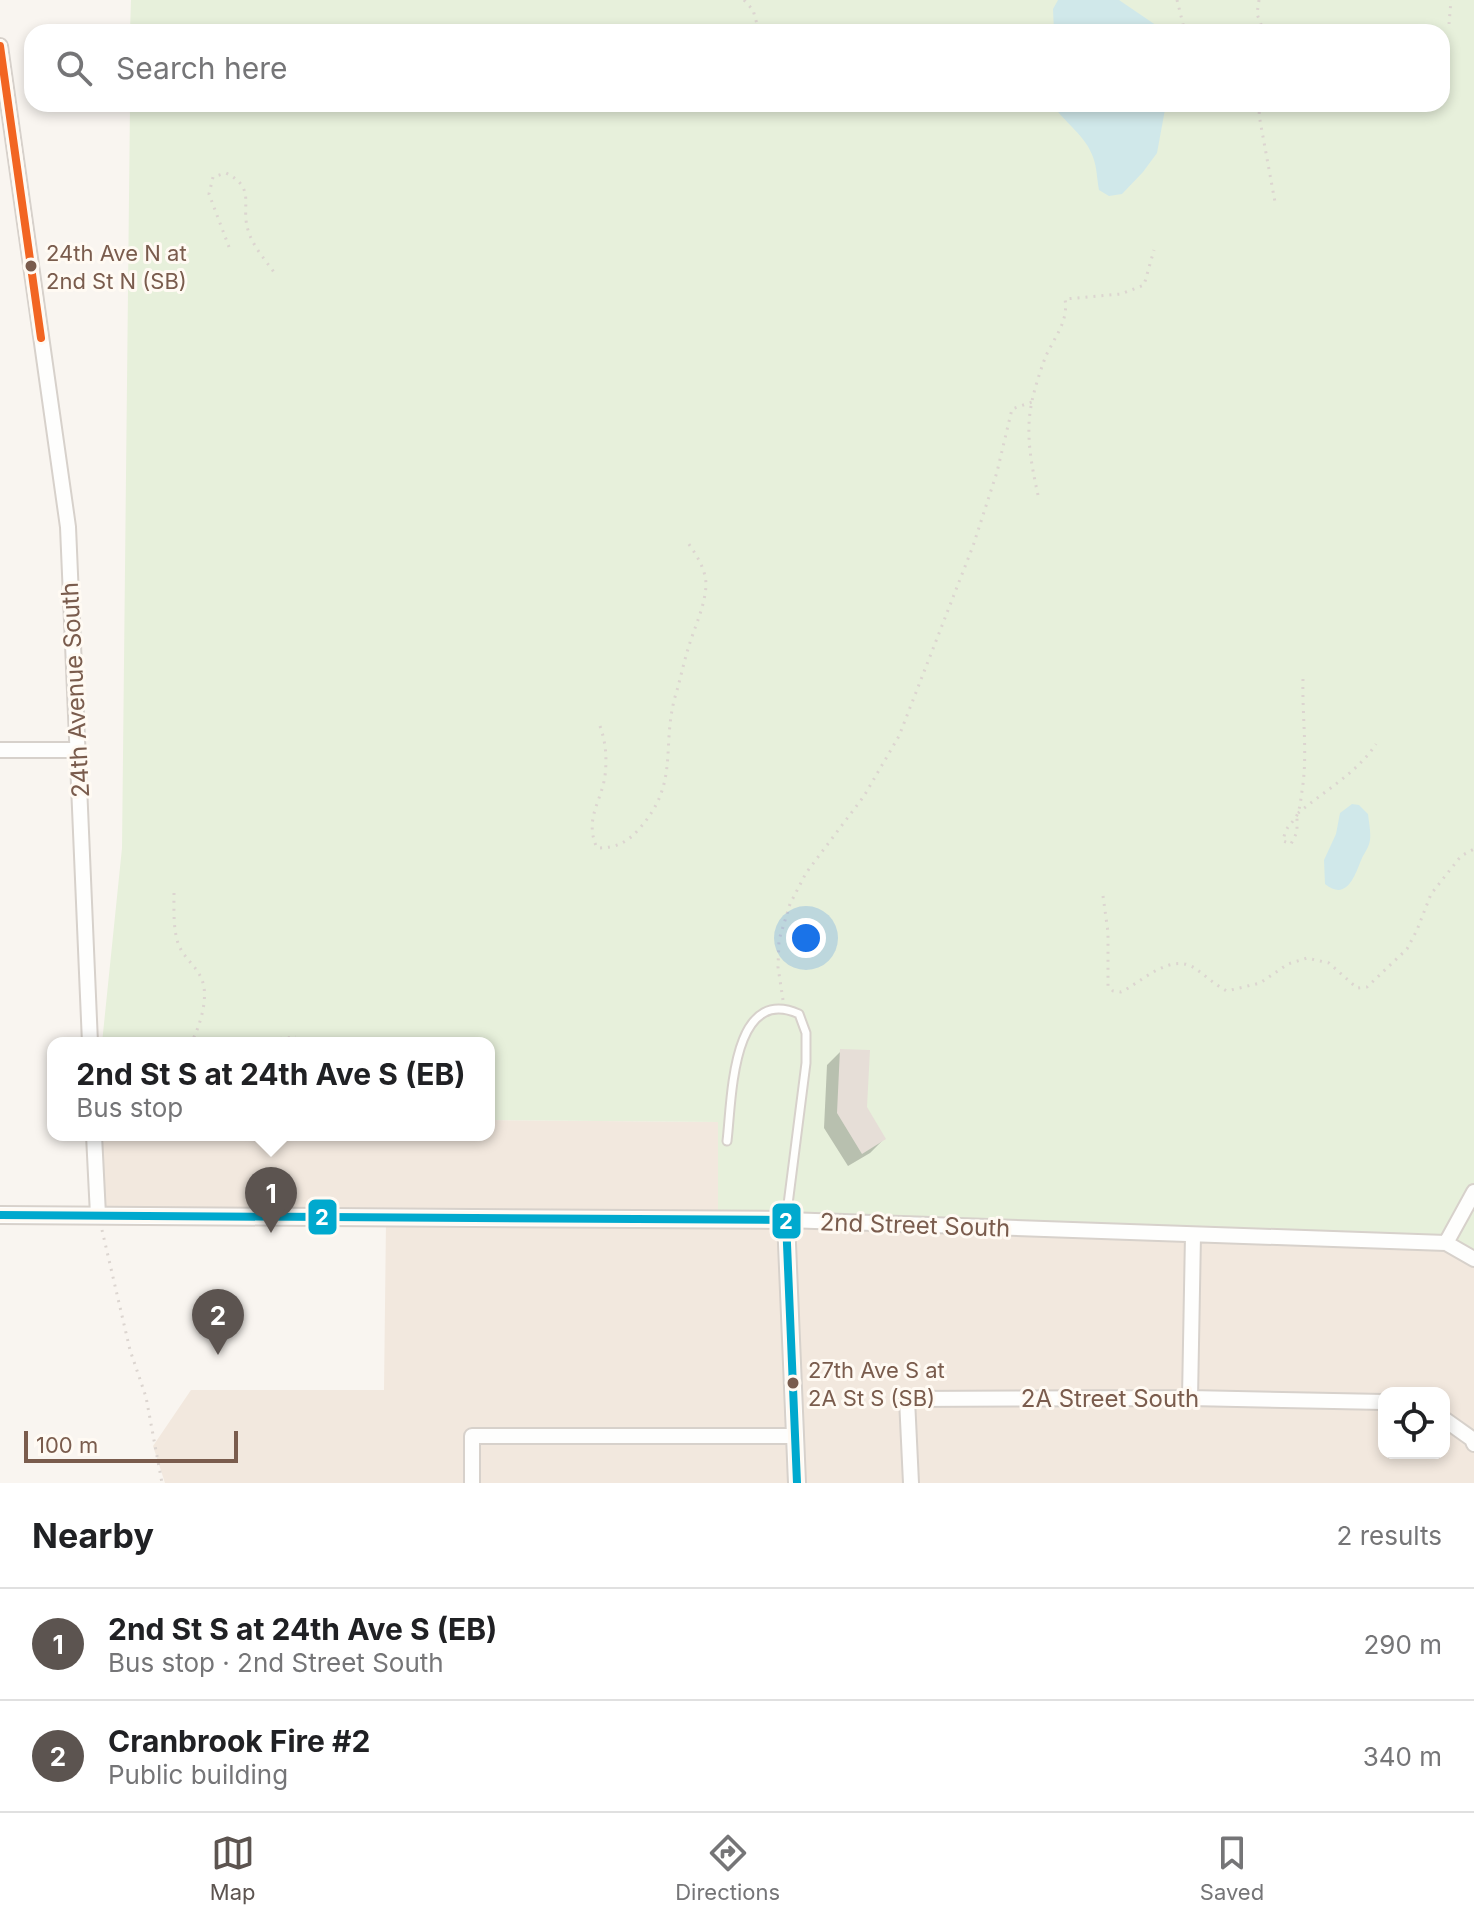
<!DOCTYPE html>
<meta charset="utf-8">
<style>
body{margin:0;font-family:Inter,sans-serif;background:#f6f6f6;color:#202124}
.controls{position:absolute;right:24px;bottom:24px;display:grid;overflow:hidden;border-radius:16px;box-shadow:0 4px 12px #0003}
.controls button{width:72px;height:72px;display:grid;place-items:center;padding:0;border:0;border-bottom:2px solid #e0e0e0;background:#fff;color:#202124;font:40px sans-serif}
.scale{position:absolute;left:24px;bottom:20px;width:214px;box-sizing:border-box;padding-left:8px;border:4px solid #7a5c4d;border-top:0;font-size:22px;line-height:28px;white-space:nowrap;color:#7a5c4d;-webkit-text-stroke:6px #fffaf3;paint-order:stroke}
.you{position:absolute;left:806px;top:938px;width:28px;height:28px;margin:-20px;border:6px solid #fff;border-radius:50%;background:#1a73e8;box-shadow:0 0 0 12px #1a73e833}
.badge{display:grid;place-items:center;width:52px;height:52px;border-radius:50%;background:#5c5450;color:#fff;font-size:26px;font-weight:700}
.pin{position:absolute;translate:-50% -66px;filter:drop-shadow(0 2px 4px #0008)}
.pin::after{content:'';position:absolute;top:42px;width:28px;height:24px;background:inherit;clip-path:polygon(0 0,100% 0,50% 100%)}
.popup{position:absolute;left:47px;top:1037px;width:448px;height:104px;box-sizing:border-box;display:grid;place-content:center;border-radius:16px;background:#fff;filter:drop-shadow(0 2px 6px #0005);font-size:26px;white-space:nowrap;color:#757577}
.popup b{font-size:30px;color:#202124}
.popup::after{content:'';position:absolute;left:50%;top:100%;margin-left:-16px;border:16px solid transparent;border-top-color:#fff}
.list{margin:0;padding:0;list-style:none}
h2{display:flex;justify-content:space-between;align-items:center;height:104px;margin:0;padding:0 32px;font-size:34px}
h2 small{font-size:26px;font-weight:400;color:#757577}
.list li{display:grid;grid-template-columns:52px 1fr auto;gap:24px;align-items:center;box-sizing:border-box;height:112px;padding:0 32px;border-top:2px solid #e0e0e0}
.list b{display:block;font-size:30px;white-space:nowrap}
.list p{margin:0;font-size:26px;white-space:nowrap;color:#757577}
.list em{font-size:26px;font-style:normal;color:#757577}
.icon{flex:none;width:44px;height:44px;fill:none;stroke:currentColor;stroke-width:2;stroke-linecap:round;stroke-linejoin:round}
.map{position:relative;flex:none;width:1474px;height:1483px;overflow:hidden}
.search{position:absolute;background:#fff;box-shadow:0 4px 12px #0003;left:24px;right:24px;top:24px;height:88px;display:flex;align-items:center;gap:20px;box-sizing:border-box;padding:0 28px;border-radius:24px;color:#757577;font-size:30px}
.sheet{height:328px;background:#fff}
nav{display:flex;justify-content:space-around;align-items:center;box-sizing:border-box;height:112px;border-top:2px solid #e0e0e0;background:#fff;font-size:22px;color:#757577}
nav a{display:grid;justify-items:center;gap:4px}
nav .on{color:#5c5450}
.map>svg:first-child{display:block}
.residential{fill:#f2e8de;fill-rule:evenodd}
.green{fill:#e7f0db}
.water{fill:#d0e8ea}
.shadow{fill:#0003}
.building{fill:#e6ded7}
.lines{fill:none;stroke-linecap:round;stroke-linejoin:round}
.service-casing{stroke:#d7d1cb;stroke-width:11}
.minor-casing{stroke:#d7d1cb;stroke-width:18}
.tertiary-casing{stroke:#d7d1cb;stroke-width:20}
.path{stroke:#dcd5d0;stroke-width:3;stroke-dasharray:2 6;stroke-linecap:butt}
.service{stroke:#fefefd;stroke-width:7}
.minor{stroke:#fefefd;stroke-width:14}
.tertiary{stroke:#fefefd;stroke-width:16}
.bus-1-casing{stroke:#fffaf3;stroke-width:14}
.bus-2-casing{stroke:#fffaf3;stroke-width:14}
.bus-1{stroke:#00a9ce;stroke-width:8}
.bus-2{stroke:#f26522;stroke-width:8}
.bus-dot{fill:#7a5c4d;stroke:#fffaf3;stroke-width:3}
.labels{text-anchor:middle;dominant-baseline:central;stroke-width:6;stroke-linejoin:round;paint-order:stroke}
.bus-label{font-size:22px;fill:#7a5c4d;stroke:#fffaf3;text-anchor:start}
.street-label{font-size:24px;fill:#7a5c4d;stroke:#fffaf3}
.line-badge{stroke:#fffaf3;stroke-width:3}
.badge-label{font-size:22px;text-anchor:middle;font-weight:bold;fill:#fff}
</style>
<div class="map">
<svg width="1474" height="1483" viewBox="0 0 1474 1483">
<rect width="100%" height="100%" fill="#f9f5f0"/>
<path class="residential" d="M489,1120l229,2v98l720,28 36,15v220h-1309l-12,-37 38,-56h193l2,-169 -291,-1 -5,-85h399zM1384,1393h60v60h-60z"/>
<path class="green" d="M131,0h1343v1263l-36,-15 -720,-27v-99l-229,-2v-77h-387l20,-195 8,-744h1312v-72h-1312z"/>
<path class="water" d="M1058,0h61l47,32h-112l-1,-23z
M1052,104h114l-9,49 -14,19 -21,22 -13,2 -10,-6c-2,-10 -2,-23 -6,-33 -7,-21 -29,-35 -41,-53z
M1352,804l7,1 9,9c1,9 3,18 2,26 -1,7 -5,12 -8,18 -7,17 -15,44 -37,26l-1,-24 12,-26 4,-21z"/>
<path class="shadow" d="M841,1051l24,57 19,31 -14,14 -22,13 -24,-38 3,-63z"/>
<path class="building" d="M840,1049l30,1 -3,57 19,32 -24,15 -25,-41z"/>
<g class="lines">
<defs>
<path id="service" d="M727,1141c5,-41 4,-157 72,-127l7,19v30l-20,157"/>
<path id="minor" d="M0,46l68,481 22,516
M0,750h77
M94,1135l4,80
M786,1220l660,23 28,16
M1446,1243l28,-51
M1190,1398l3,-163
M1444,1419l28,20 2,5
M472,1483v-47h322
M911,1483l-4,-84 283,-1 194,4"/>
<path id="tertiary" d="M0,1215l786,5 11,263"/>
</defs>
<use href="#service" class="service-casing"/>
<use href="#minor" class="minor-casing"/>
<use href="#tertiary" class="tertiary-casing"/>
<path class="path" d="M744,0l9,10 6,21
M1177,0l8,32
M1259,0l-2,14 7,18
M1449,24l2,-24
M1260,104l-1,11 16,87
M229,247l-20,-53 4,-17 13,-4c32,16 13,33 23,60 5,15 18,29 27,42
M1038,495c-7,-32 -13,-62 -6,-94 3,-14 8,-29 13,-43 8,-19 24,-36 20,-59l56,-5 23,-9 10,-35
M1303,679c-1,38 5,75 -1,112 -1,7 -2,18 -5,24 -7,12 -11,10 -14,26l8,3 6,-12v-18c27,-23 60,-41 79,-70
M600,726c6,17 7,32 5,50 -4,27 -21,43 -8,72 18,0 30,-5 42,-19 41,-46 22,-80 36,-132 5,-16 8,-32 13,-48 6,-21 17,-42 18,-64 0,-17 -11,-32 -20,-45
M174,893c0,16 -1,35 4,50 5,15 19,23 24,37 7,17 -2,46 -10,61l-9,2
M1103,896l5,36v54l5,5 8,1c21,-10 50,-41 75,-23 10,7 19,16 31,22l33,-8 28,-19 19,-6 22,5 28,25 10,-1 40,-38 10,-19 14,-36 30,-38 13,-7
M783,1000l-5,-33 1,-27 11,-36 16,-31 58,-77 35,-60 74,-190 24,-74 15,-63 20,-7
M192,1041l46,1 58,-5
M138,1043h4
M102,1230l28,120 16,47 16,86"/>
<use href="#service" class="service"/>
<use href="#minor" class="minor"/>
<use href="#tertiary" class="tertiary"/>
<defs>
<path id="bus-1" d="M0,1215l786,5 11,263"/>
<path id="bus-2" d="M0,46l41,292"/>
</defs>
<use href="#bus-1" class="bus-1-casing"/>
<use href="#bus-2" class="bus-2-casing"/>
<use href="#bus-1" class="bus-1"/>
<use href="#bus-2" class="bus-2"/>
</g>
<g class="bus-dot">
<circle cx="31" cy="266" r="7"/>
<circle cx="793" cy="1383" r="7"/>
</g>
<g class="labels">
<g class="bus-label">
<text x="46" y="253">24th Ave N at<tspan x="46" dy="28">2nd St N (SB)</tspan></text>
<text x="808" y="1370">27th Ave S at<tspan x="808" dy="28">2A St S (SB)</tspan></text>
</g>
<g class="street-label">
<text transform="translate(75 690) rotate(-93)">24th Avenue South</text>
<text transform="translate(915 1225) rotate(2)">2nd Street South</text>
<text x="1110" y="1398">2A Street South</text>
</g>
</g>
<g class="line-badge">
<rect x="307" y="1198" width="31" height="38" rx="8" fill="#00a9ce"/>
<rect x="771" y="1202" width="31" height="38" rx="8" fill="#00a9ce"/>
</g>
<g class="badge-label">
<text x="322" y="1225">2</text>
<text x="786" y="1229">2</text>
</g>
</svg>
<div class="controls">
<button><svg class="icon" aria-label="locate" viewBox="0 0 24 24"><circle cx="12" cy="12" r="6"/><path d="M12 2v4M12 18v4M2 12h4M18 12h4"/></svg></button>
</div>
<div class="scale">100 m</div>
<div class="you"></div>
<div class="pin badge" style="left:271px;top:1233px">1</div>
<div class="popup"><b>2nd St S at 24th Ave S (EB)</b>Bus stop</div>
<div class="pin badge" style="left:218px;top:1355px">2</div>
<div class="search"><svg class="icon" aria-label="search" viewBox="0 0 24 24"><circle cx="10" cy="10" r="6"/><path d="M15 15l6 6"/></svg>Search here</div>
</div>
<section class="sheet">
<h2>Nearby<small>2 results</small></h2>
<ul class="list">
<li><span class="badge">1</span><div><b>2nd St S at 24th Ave S (EB)</b><p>Bus stop · 2nd Street South</p></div><em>290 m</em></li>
<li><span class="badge">2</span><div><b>Cranbrook Fire #2</b><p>Public building</p></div><em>340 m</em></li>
</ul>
</section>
<nav>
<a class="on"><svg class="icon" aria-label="map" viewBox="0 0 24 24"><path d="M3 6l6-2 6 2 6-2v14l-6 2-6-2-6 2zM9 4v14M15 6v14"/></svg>Map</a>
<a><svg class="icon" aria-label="directions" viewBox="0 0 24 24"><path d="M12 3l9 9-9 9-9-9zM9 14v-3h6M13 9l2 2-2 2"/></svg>Directions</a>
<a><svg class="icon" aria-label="saved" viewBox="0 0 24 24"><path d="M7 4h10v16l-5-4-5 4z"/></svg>Saved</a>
</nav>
